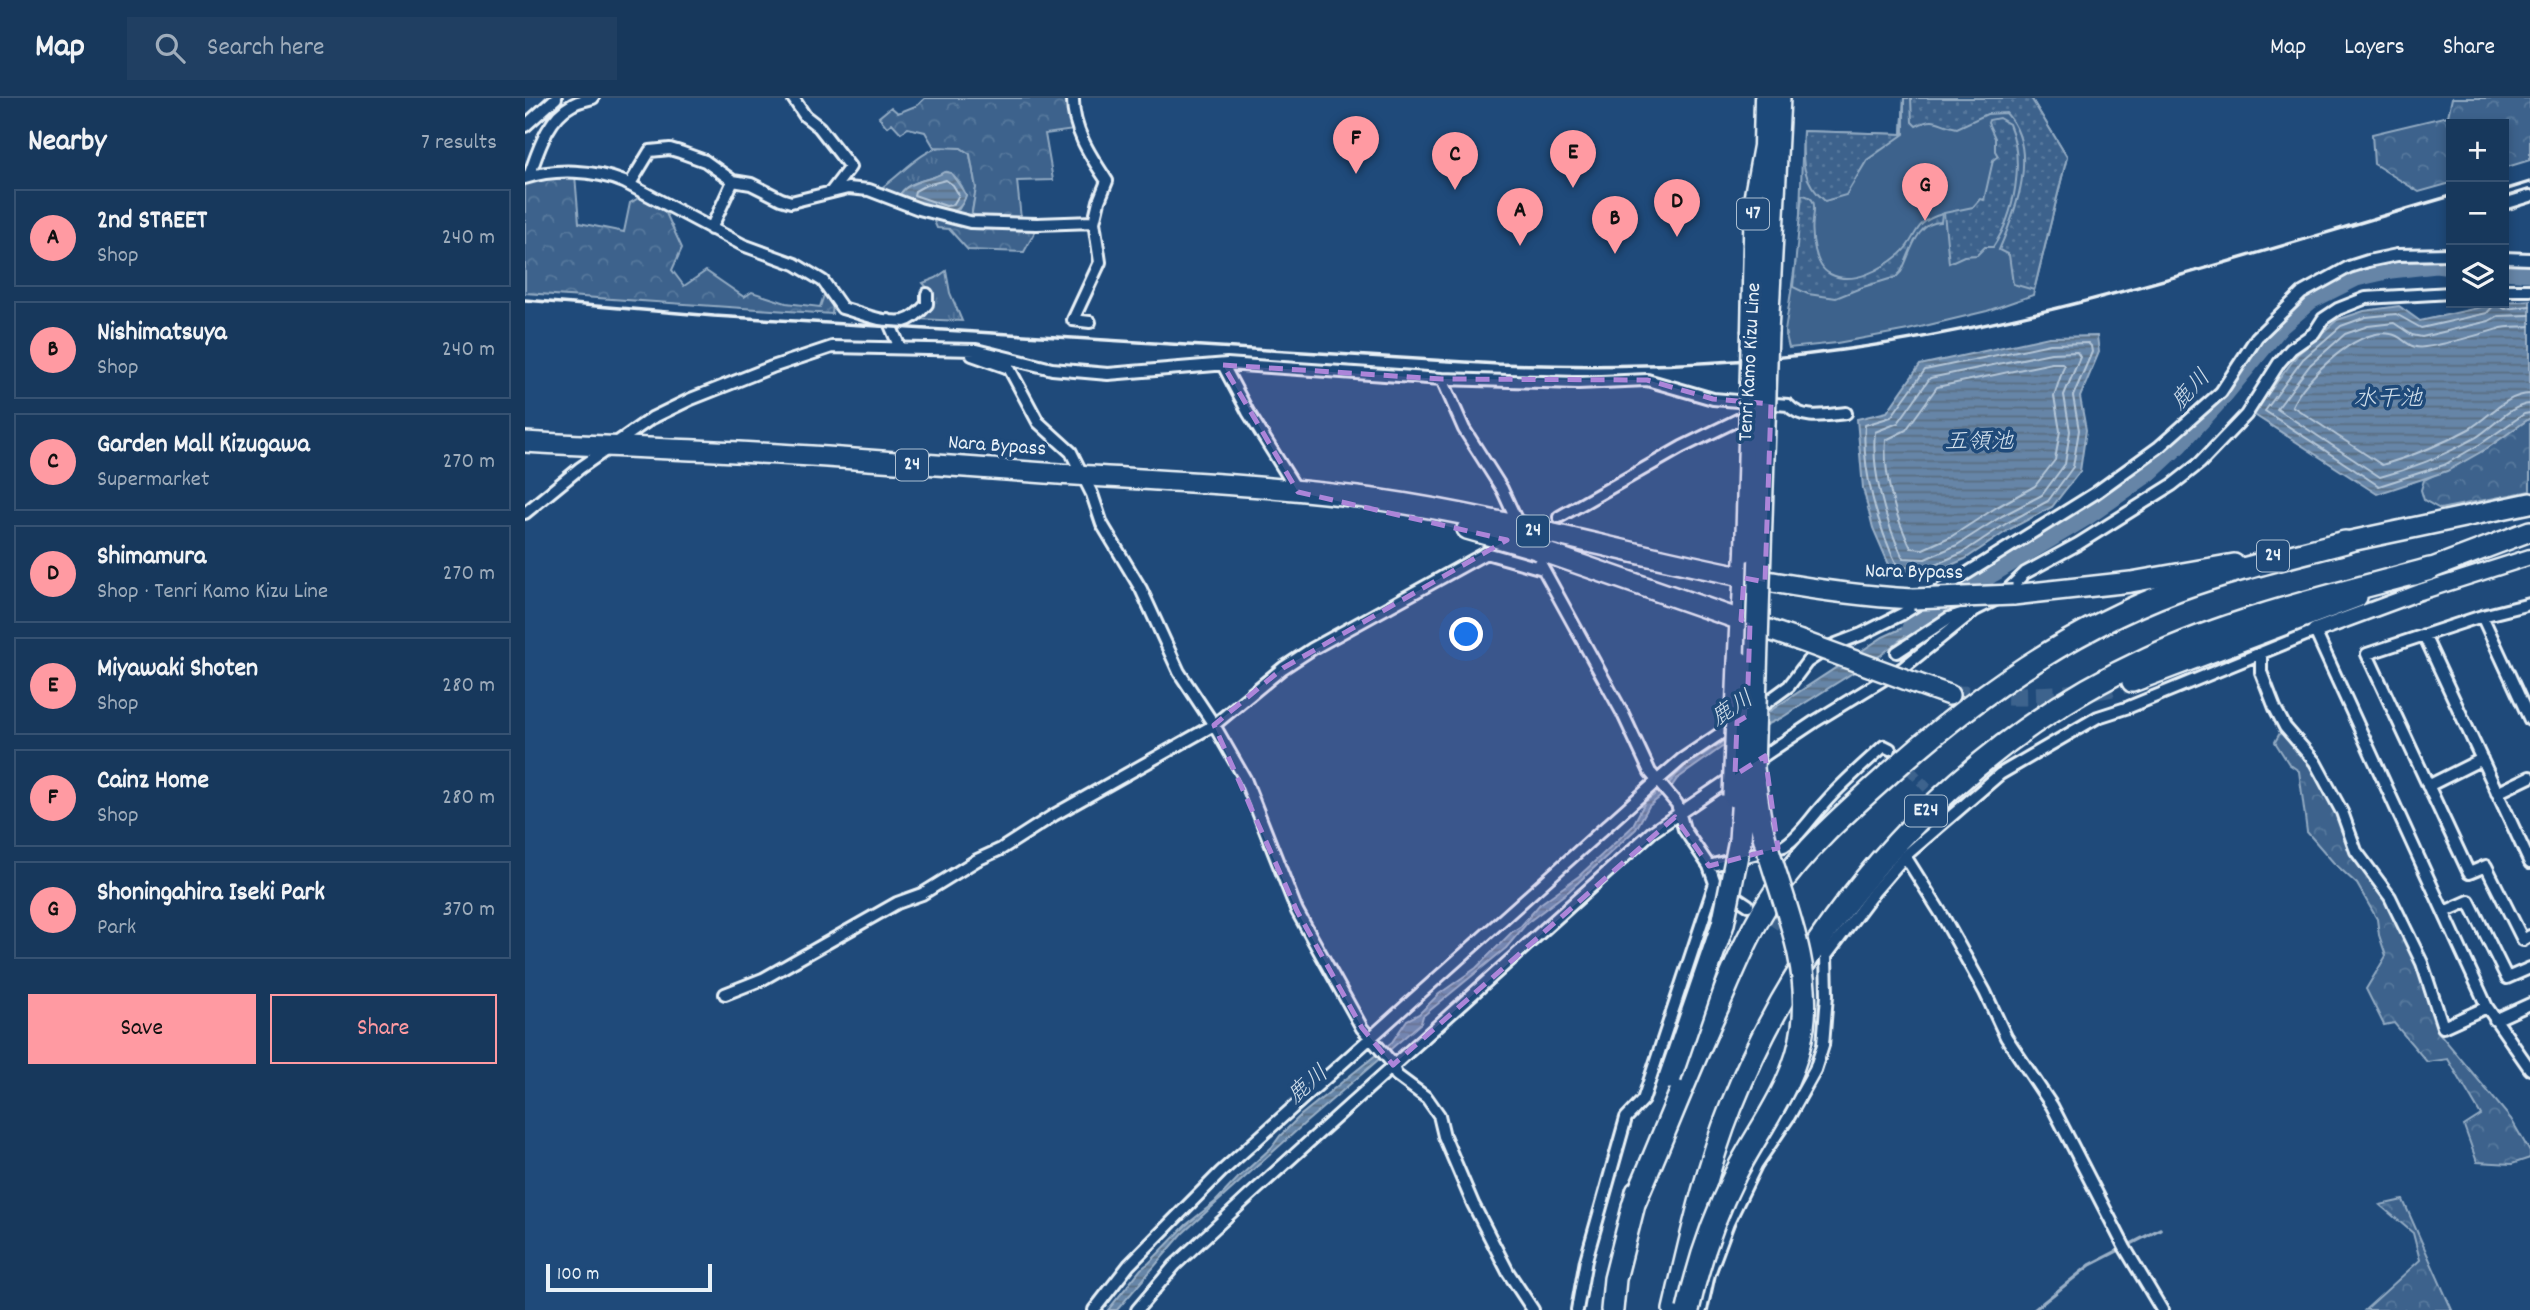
<!DOCTYPE html>
<meta charset="utf-8">
<style>
body{margin:0;font-family:Dekko,"Klee One",sans-serif;background:#203f62;color:#f1f3f6}
.controls{position:absolute;right:21px;top:21px;display:grid;overflow:hidden;border-radius:0px;box-shadow:0 4px 10px #0003}
.controls button{width:63px;height:63px;display:grid;place-items:center;padding:0;border:0;border-bottom:2px solid #365272;background:#17385c;color:#f1f3f6;font:35px sans-serif}
.scale{position:absolute;left:21px;bottom:18px;width:166px;box-sizing:border-box;padding-left:7px;border:4px solid #e8f1f8;border-top:0;font-size:19px;line-height:24px;white-space:nowrap;color:#e8f1f8;-webkit-text-stroke:5px #1f4a7a;paint-order:stroke}
.you{position:absolute;left:942px;top:537px;width:24px;height:24px;margin:-18px;border:5px solid #fff;border-radius:50%;background:#1a73e8;box-shadow:0 0 0 10px #1a73e833}
.badge{display:grid;place-items:center;width:46px;height:46px;border-radius:50%;background:#ff9aa2;color:#111;font-size:23px;font-weight:700}
.pin{position:absolute;translate:-50% -58px;filter:drop-shadow(0 2px 4px #0008)}
.pin::after{content:'';position:absolute;top:37px;width:24px;height:21px;background:inherit;clip-path:polygon(0 0,100% 0,50% 100%)}
.list{margin:0;padding:0;list-style:none}
h2{display:flex;justify-content:space-between;align-items:center;height:91px;margin:0;padding:0 28px;font-size:30px}
h2 small{font-size:23px;font-weight:400;color:#9eacbb}
.list li{display:grid;grid-template-columns:46px 1fr auto;gap:21px;align-items:center;box-sizing:border-box;height:98px;margin:0 14px 14px;padding:0 14px;border:2px solid #365272;border-radius:0px}
.list b{display:block;font-size:26px;white-space:nowrap}
.list p{margin:0;font-size:23px;white-space:nowrap;color:#9eacbb}
.list em{font-size:23px;font-style:normal;color:#9eacbb}
.actions{display:flex;gap:14px;padding:21px 28px}
.actions a{flex:1;padding:16px 0;border:2px solid #ff9aa2;border-radius:0px;text-align:center;font-size:24px;color:#ff9aa2}
.actions .main{background:#ff9aa2;color:#111}
.icon{flex:none;width:38px;height:38px;fill:none;stroke:currentColor;stroke-width:2;stroke-linecap:round;stroke-linejoin:round}
.map{position:relative;flex:none;width:2005px;height:1212px;overflow:hidden}
header{display:flex;align-items:center;gap:42px;box-sizing:border-box;height:98px;padding:0 35px;background:#17385c;border-bottom:2px solid #365272}
header strong{font-size:33px}
nav{display:flex;gap:38px;margin-inline-start:auto;font-size:24px}
.search{width:490px;height:63px;background:#203f62;display:flex;align-items:center;gap:18px;box-sizing:border-box;padding:0 24px;border-radius:0px;color:#9eacbb;font-size:26px}
main{display:flex}
aside{flex:1;background:#17385c}
.map>svg:first-child{display:block}
.grass{fill:url(#grass-tufts);stroke:#92aac2;stroke-width:2}
.forest{fill:url(#forest-crowns);stroke:#92aac2;stroke-width:2}
.park{fill:#3c628c;stroke:#92aac2;stroke-width:2}
.garden{fill:url(#garden-dots);stroke:#92aac2;stroke-width:2}
.water{fill:url(#water-rules);stroke:#9ab0c7;stroke-width:2}
.lines{fill:none;stroke-linecap:round;stroke-linejoin:round}
.shore{stroke:#b4c6d8;stroke-width:2}
.stream{stroke:#9ab0c7;stroke-width:3.5}
.river{stroke:#6685a7;stroke-width:19}
.minor-tunnel{stroke:#3d638d;stroke-width:10;stroke-dasharray:10 5;stroke-linecap:butt}
.trunk-tunnel{stroke:#3d638d;stroke-width:19;stroke-dasharray:19 10;stroke-linecap:butt}
.minor-casing{stroke:#e8f1f8;stroke-width:16}
.tertiary-casing{stroke:#e8f1f8;stroke-width:19}
.primary-casing{stroke:#e8f1f8;stroke-width:23}
.trunk-casing{stroke:#e8f1f8;stroke-width:24}
.motorway-casing{stroke:#e8f1f8;stroke-width:26}
.minor{stroke:#1f4a7a;stroke-width:10}
.tertiary{stroke:#1f4a7a;stroke-width:14}
.primary{stroke:#1f4a7a;stroke-width:18}
.trunk{stroke:#1f4a7a;stroke-width:19}
.motorway{stroke:#1f4a7a;stroke-width:21}
.rail{stroke:#e8f1f8;stroke-width:3.5}
.primary-bridge-casing{stroke:#e8f1f8;stroke-width:23;stroke-linecap:butt}
.trunk-bridge-casing{stroke:#e8f1f8;stroke-width:24;stroke-linecap:butt}
.motorway-bridge-casing{stroke:#e8f1f8;stroke-width:26;stroke-linecap:butt}
.primary-bridge{stroke:#1f4a7a;stroke-width:18}
.trunk-bridge{stroke:#1f4a7a;stroke-width:19}
.motorway-bridge{stroke:#1f4a7a;stroke-width:21}
.marked{fill:#ac85d9;fill-opacity:0.2;stroke:#ac85d9;stroke-width:5;stroke-dasharray:14 9;stroke-linejoin:round}
.labels{text-anchor:middle;dominant-baseline:central;stroke-width:7;stroke-linejoin:round;paint-order:stroke}
.shield{fill:#1f4a7a;stroke:#acbfd2;stroke-width:2}
.shield-label{font-size:19px;font-weight:bold;fill:#e8f1f8}
.street-label{font-size:21px;fill:#e8f1f8;stroke:#1f4a7a}
.water-label{font-size:23px;font-style:italic;fill:#d4e1ec;stroke:#1f4a7a}
</style>
<header>
<strong>Map</strong>
<div class="search"><svg class="icon" aria-label="search" viewBox="0 0 24 24"><circle cx="10" cy="10" r="6"/><path d="M15 15l6 6"/></svg>Search here</div>
<nav><a>Map</a><a>Layers</a><a>Share</a></nav>
</header>
<main>
<aside>
<h2>Nearby<small>7 results</small></h2>
<ul class="list">
<li><span class="badge">A</span><div><b>2nd STREET</b><p>Shop</p></div><em>240 m</em></li>
<li><span class="badge">B</span><div><b>Nishimatsuya</b><p>Shop</p></div><em>240 m</em></li>
<li><span class="badge">C</span><div><b>Garden Mall Kizugawa</b><p>Supermarket</p></div><em>270 m</em></li>
<li><span class="badge">D</span><div><b>Shimamura</b><p>Shop · Tenri Kamo Kizu Line</p></div><em>270 m</em></li>
<li><span class="badge">E</span><div><b>Miyawaki Shoten</b><p>Shop</p></div><em>280 m</em></li>
<li><span class="badge">F</span><div><b>Cainz Home</b><p>Shop</p></div><em>280 m</em></li>
<li><span class="badge">G</span><div><b>Shoningahira Iseki Park</b><p>Park</p></div><em>370 m</em></li>
</ul>
<div class="actions"><a class="main">Save</a><a>Share</a></div>
</aside>
<div class="map">
<svg width="2005" height="1212" viewBox="0 0 2005 1212">
<defs>
<pattern id="grass-tufts" width="24" height="20" patternUnits="userSpaceOnUse" patternTransform="scale(1.75)"><rect width="24" height="20" fill="#3c628c"/><path d="M3 7l-1-3M5 7V3M7 7l1-3M15 17l-1-3M17 17v-4M19 17l1-3" fill="none" stroke="#58799d"/></pattern>
<pattern id="forest-crowns" width="20" height="18" patternUnits="userSpaceOnUse" patternTransform="scale(1.75)"><rect width="20" height="18" fill="#3c628c"/><path d="M2 6a3 3 0 1 1 6 0M12 15a3 3 0 1 1 6 0" fill="none" stroke="#58799d"/></pattern>
<pattern id="garden-dots" width="8" height="8" patternUnits="userSpaceOnUse" patternTransform="scale(1.75)"><rect width="8" height="8" fill="#3c628c"/><path d="M2 2h.1M6 6h.1" fill="none" stroke="#58799d" stroke-width="1.8" stroke-linecap="round"/></pattern>
<pattern id="water-rules" width="6" height="5" patternUnits="userSpaceOnUse" patternTransform="scale(1.75)"><rect width="6" height="5" fill="#6685a7"/><path d="M0 2.5h6" fill="none" stroke="#596d82"/></pattern>
</defs>
<rect width="100%" height="100%" fill="#1f4a7a"/>
<filter id="ink" filterUnits="userSpaceOnUse"><feTurbulence type="fractalNoise" baseFrequency=".0143" numOctaves="2"/><feDisplacementMap in="SourceGraphic" scale="14" xChannelSelector="R" yChannelSelector="G"/><feConvolveMatrix kernelMatrix="1 2 1 2 8 2 1 2 1" color-interpolation-filters="sRGB"/></filter>
<g filter="url(#ink)">
<path class="grass" d="M421,48l15,2 9,6 6,34 -5,30 -24,-4 12,-5 7,-14c-3,-7 -8,-18 -16,-22 -5,-3 -5,0 -10,2 -15,6 -34,6 -42,23l-20,-8c22,-13 42,-41 68,-44z
M421,173l4,22 12,28 -44,-2 12,-28 -7,-8 13,-5z"/>
<path class="forest" d="M400,0h143v13l6,19 -29,4 8,46 -36,1 4,38 -50,-1 5,-30 -6,-34 -9,-6 -27,-1 -9,-15 -17,-4 -7,5 -9,-10 -5,4 -8,-10 12,-10 7,6 20,-8z
M1927,0h78v62l-26,8v-44h-53v59l-32,9 -45,-28 -2,-30 76,-18z
M27,77h23l4,48 45,9 6,-29 14,-8 21,16 17,37 -10,22 12,16 22,-15 38,26 8,-5 34,11 34,4 5,-15 8,12 -1,10 -307,-21v-109z
M407,119l105,11 -13,24 -56,-2 -19,-21 -12,-1z
M2005,320v73l-90,18 -16,-9 -3,-10 3,-10 62,-31z
M1757,631l28,35 76,135 31,66 23,69 71,85 19,33v6l-18,6 -35,-2 -13,-36 17,-11 -33,-56 -21,3 -33,-39 -10,2 -18,-36 20,-33 -7,-21 -2,-16 -20,-35 -24,-22 -26,-30 -8,-61 -10,-7 -14,-22z
M1878,1102l49,110h-87l55,-50 -7,-27 -33,-28z"/>
<path class="park" d="M1379,0h127l36,59 -34,138 -46,16 -79,19 -71,13 -48,5 -4,-17 14,-92 4,-108 99,3z"/>
<path class="garden" d="M1379,0v36l-37,26 -21,35 -21,6c-24,-20 -23,-42 -22,-70l99,3z
M1386,0h120l36,59 -33,133 -21,-6 -4,-29 -10,-5c17,-39 41,-100 7,-137l-19,1 -30,14c-20,-3 -19,-13 -41,-2l-4,-4z
M1474,20l10,6c16,37 6,90 -16,123h-8l-8,8 -13,1 -15,7 -5,-50 29,-6 7,-8 4,1 9,-40 5,-4 -3,-5v-13l-7,-15 1,-3z
M1277,97c16,2 12,14 11,25 -2,16 2,47 17,54 23,12 52,-5 70,-20 19,-17 11,-31 42,-40l-1,8c-25,0 -30,31 -40,50l-5,5 -33,10 -27,11 -28,-4 -15,-7z"/>
<path class="water" d="M419,74l7,1 15,22c-9,33 -45,10 -68,3 9,-19 31,-16 46,-26z
M2005,202v118l-44,31 -39,22 -70,23 -124,-80 45,-60 39,-34 27,-9 35,-5 21,15 84,-19z
M1572,238l2,16 -19,45 6,33 -6,41 -28,36 -42,22 -45,30 -37,16 -35,-1 -20,-46 -10,-40 -6,-69 30,-7 33,-47 129,-28z
M1408,516l-52,41 -100,63 -56,27 -48,34 -7,10 -21,17 -13,23 -67,62 -42,32 -21,25 -83,68 -2,7 -116,100 -122,110 -66,77h-9l33,-41 8,-6 37,-38 29,-23 23,-24 34,-31 8,-11 21,-21 91,-73 15,-22 12,-6 20,-20 37,-26 36,-36 9,-6 19,-22 39,-28 53,-49 13,-25 22,-17 17,-18 199,-130z"/>
<g class="lines">
<path class="shore" d="M421,82l7,5 6,10 -6,10 -7,1 -32,-11 1,-4 11,-6z
M2005,208l-25,3 -10,-5 -8,9 -66,15 -25,-14 -30,3 -25,9 -38,33 -38,52 114,75 65,-21 38,-22 42,-29 6,-1
M2005,217l-32,1 -9,5 -67,16 -10,-2 -18,-12 -26,3 -23,8 -35,31 -33,44 103,68c34,-9 65,-22 95,-39 17,-10 35,-33 55,-34
M2005,228c-10,1 -23,0 -32,3 -23,7 -49,15 -73,18 -18,3 -21,-11 -34,-13 -34,-7 -86,44 -99,72l90,59c31,-9 58,-20 87,-36 19,-11 37,-35 61,-35
M1563,245l3,3 1,6 -19,44 6,34 -6,37 -25,34 -41,22 -45,30 -35,15 -29,-1c-20,-39 -37,-99 -33,-142l26,-8 34,-47 125,-26z
M1552,254l3,5 -16,38 6,36 -5,33 -23,31 -40,21 -45,29 -32,14 -22,-1c-17,-35 -32,-86 -28,-126l23,-9 32,-45 121,-25z
M1527,265h10l2,3 -10,30 6,35 -5,29 -20,26 -38,21 -45,29 -29,13 -12,-1c-16,-32 -28,-73 -25,-108l20,-10 31,-43z"/>
<path class="stream" d="M1509,1212l56,-45 70,-36"/>
<path class="river" d="M1979,172l26,2
M1386,530l81,-55 96,-58 61,-43 29,-27 42,-46 61,-74 29,-25 46,-23 35,-8 45,-5 15,2"/>
<path class="minor-tunnel" d="M1375,661l41,44
M1234,814l34,22"/>
<path class="trunk-tunnel" d="M1424,597c66,1 119,5 183,-13"/>
<defs>
<path id="minor" d="M268,0l12,18 14,11 31,40 -19,25
M0,28l31,-28
M4,78c9,-24 18,-58 43,-71 6,-4 15,-5 21,-7
M0,80c30,-10 69,-8 99,4l119,63 52,19 28,17 19,27c19,5 43,16 62,13 9,-2 17,-10 23,-17v-10
M105,86l20,-33 20,-2 10,3 25,9 28,20 18,3 30,15 10,3 57,-14 21,2 50,19 51,13 67,2 57,-2 5,-21 8,-20c-16,-24 -35,-52 -34,-83
M1979,106l26,-8
M186,131l22,-48
M1979,160l26,1
M1979,192h26
M363,222l12,28
M565,224l-17,-2 27,-58 -6,-40
M447,257l37,13 29,54 33,30 21,42 10,30 39,65 38,83 35,53 31,54 52,132 65,117 30,35 4,12 31,23 12,17 5,21 29,68 35,68 25,38
M698,267l25,47 50,80
M917,281l22,50 38,60 18,39
M0,415l55,-45 72,-50 39,-19 81,-32 60,-20 144,3 76,19 56,5 119,-10 215,15 136,4 69,-3 66,19 75,6c14,16 38,10 58,8
M1034,419l123,-70 70,-34
M1015,465l83,151 27,58 27,32 7,25 25,37
M2005,506l-48,12 -115,38 102,219 17,-7 37,74 7,-4
M1957,518l48,104
M1899,537l106,228
M1372,554l52,-34 18,-6
M1736,555v19l14,36 10,19 30,35 27,50 14,39 34,46 32,66 21,64 44,-20
M1231,612l33,-24 18,-24 24,-16 31,-12 40,-20 192,-120 65,-47 62,-55 36,-55 45,-44 47,-26 19,-6 29,-6 54,-1
M1228,665l61,-41 90,-55 71,-57 24,-12 26,-25 53,-29 94,-59 28,-22 46,-48 33,-52 12,-14 23,-16 9,-14 15,-10 28,-11 85,-5
M1903,688l54,-27
M1972,695l33,-16
M1380,758l37,59 43,77 21,45 46,69 73,142 37,62
M1223,807l-33,-22 -6,-17 75,-20c16,-10 26,-27 39,-41 18,-21 40,-40 61,-59l6,3
M1919,814l25,-11 38,77 23,-10
M200,896l38,-15 134,-76 25,-9 55,-34 24,-11 53,-34 160,-90 69,-57 29,-19 174,-96 57,16
M1970,922l35,-16
M569,1212l35,-45 92,-93 437,-392 23,-20 55,-37
M612,1212l38,-45 73,-68 404,-365 82,-56
M1052,1212l9,-50 40,-142 17,-18 72,-217
M1176,1212l8,-36 19,-51 28,-58 32,-47 27,-48 8,-25 4,-50 -1,-39 48,-64 31,-36 95,-82 98,-57 31,-10 186,-76 172,376 43,62"/>
<path id="tertiary" d="M1790,533l105,-39 110,-35"/>
<path id="primary" d="M1226,232l3,-135 9,-49 1,-48
M1216,522l4,-68"/>
<path id="trunk" d="M0,344c101,6 201,8 302,15 77,6 154,12 232,17 107,7 215,11 322,26 180,26 350,89 532,99
M942,431l63,18 268,93
M1807,447l198,-42
M1889,477l116,-44
M1488,497l118,-13 103,-18
M1607,584l225,-85
M1393,586l31,11"/>
<path id="motorway" d="M1242,234l12,-234
M1214,564l2,-42
M1108,1108c29,-67 55,-134 85,-200 17,-39 33,-79 57,-114 29,-42 68,-77 106,-111 87,-80 185,-150 296,-191 55,-20 112,-33 168,-48
M1087,1212l3,-31 22,-87
M1149,1212c16,-68 31,-138 57,-203 78,-195 225,-360 417,-449 89,-41 187,-63 282,-89"/>
</defs>
<use href="#minor" class="minor-casing"/>
<use href="#tertiary" class="tertiary-casing"/>
<use href="#primary" class="primary-casing"/>
<use href="#trunk" class="trunk-casing"/>
<use href="#motorway" class="motorway-casing"/>
<use href="#minor" class="minor"/>
<use href="#tertiary" class="tertiary"/>
<use href="#primary" class="primary"/>
<use href="#trunk" class="trunk"/>
<use href="#motorway" class="motorway"/>
<path class="rail" d="M1979,92l26,-8
M0,202l189,16 784,48c115,4 230,2 344,-14 207,-28 408,-96 609,-154"/>
<defs>
<path id="primary-bridge" d="M1220,454l6,-222"/>
<path id="trunk-bridge" d="M1388,501l100,-4
M1273,542l120,44"/>
<path id="motorway-bridge" d="M1209,698l5,-134
M1145,980l53,-154 17,-84 4,-61
M1163,1212c10,-46 26,-93 47,-135 25,-49 61,-91 68,-148 9,-65 -22,-129 -39,-191 -6,-22 -8,-45 -11,-68l14,-436"/>
</defs>
<use href="#primary-bridge" class="primary-bridge-casing"/>
<use href="#trunk-bridge" class="trunk-bridge-casing"/>
<use href="#motorway-bridge" class="motorway-bridge-casing"/>
<use href="#primary-bridge" class="primary-bridge"/>
<use href="#trunk-bridge" class="trunk-bridge"/>
<use href="#motorway-bridge" class="motorway-bridge"/>
</g>
</g>
<path class="marked" d="M698,267l219,14 205,1 66,19 58,5 -6,178 -21,-4 -3,42 9,3 -3,93 -10,6 -2,53 30,-19 13,92 -69,18 -34,-49 -282,248 -31,-37 -65,-117 -83,-186 69,-57 224,-128 -209,-48z"/>
<g class="labels">
<g class="shield">
<rect x="1212" y="100.5" width="32" height="31" rx="5"/>
<rect x="371" y="351.5" width="32" height="31" rx="5"/>
<rect x="992" y="417.5" width="32" height="31" rx="5"/>
<rect x="1732" y="442.5" width="32" height="31" rx="5"/>
<rect x="1380" y="697.5" width="42" height="31" rx="5"/>
</g>
<g class="shield-label">
<text x="1228" y="116">47</text>
<text x="387" y="367">24</text>
<text x="1008" y="433">24</text>
<text x="1748" y="458">24</text>
<text x="1401" y="713">E24</text>
</g>
<g class="street-label">
<text transform="translate(1226 264) rotate(-87)">Tenri Kamo Kizu Line</text>
<text transform="translate(472 349) rotate(4)">Nara Bypass</text>
<text transform="translate(1389 475) rotate(1)">Nara Bypass</text>
</g>
<g class="water-label">
<text transform="translate(1667 293) rotate(-47)">鹿川</text>
<text x="1863" y="302">水干池</text>
<text x="1454" y="345">五領池</text>
<text transform="translate(1208 612) rotate(-33)">鹿川</text>
<text transform="translate(784 988) rotate(-41)">鹿川</text>
</g>
</g>
</svg>
<div class="controls">
<button>+</button>
<button>−</button>
<button><svg class="icon" aria-label="layers" viewBox="0 0 24 24"><path d="M12 4l9 5-9 5-9-5zM3 14l9 5 9-5"/></svg></button>
</div>
<div class="scale">100 m</div>
<div class="you"></div>
<div class="pin badge" style="left:995px;top:148px">A</div>
<div class="pin badge" style="left:1090px;top:156px">B</div>
<div class="pin badge" style="left:930px;top:92px">C</div>
<div class="pin badge" style="left:1152px;top:139px">D</div>
<div class="pin badge" style="left:1048px;top:90px">E</div>
<div class="pin badge" style="left:831px;top:76px">F</div>
<div class="pin badge" style="left:1400px;top:123px">G</div>
</div>
</main>
